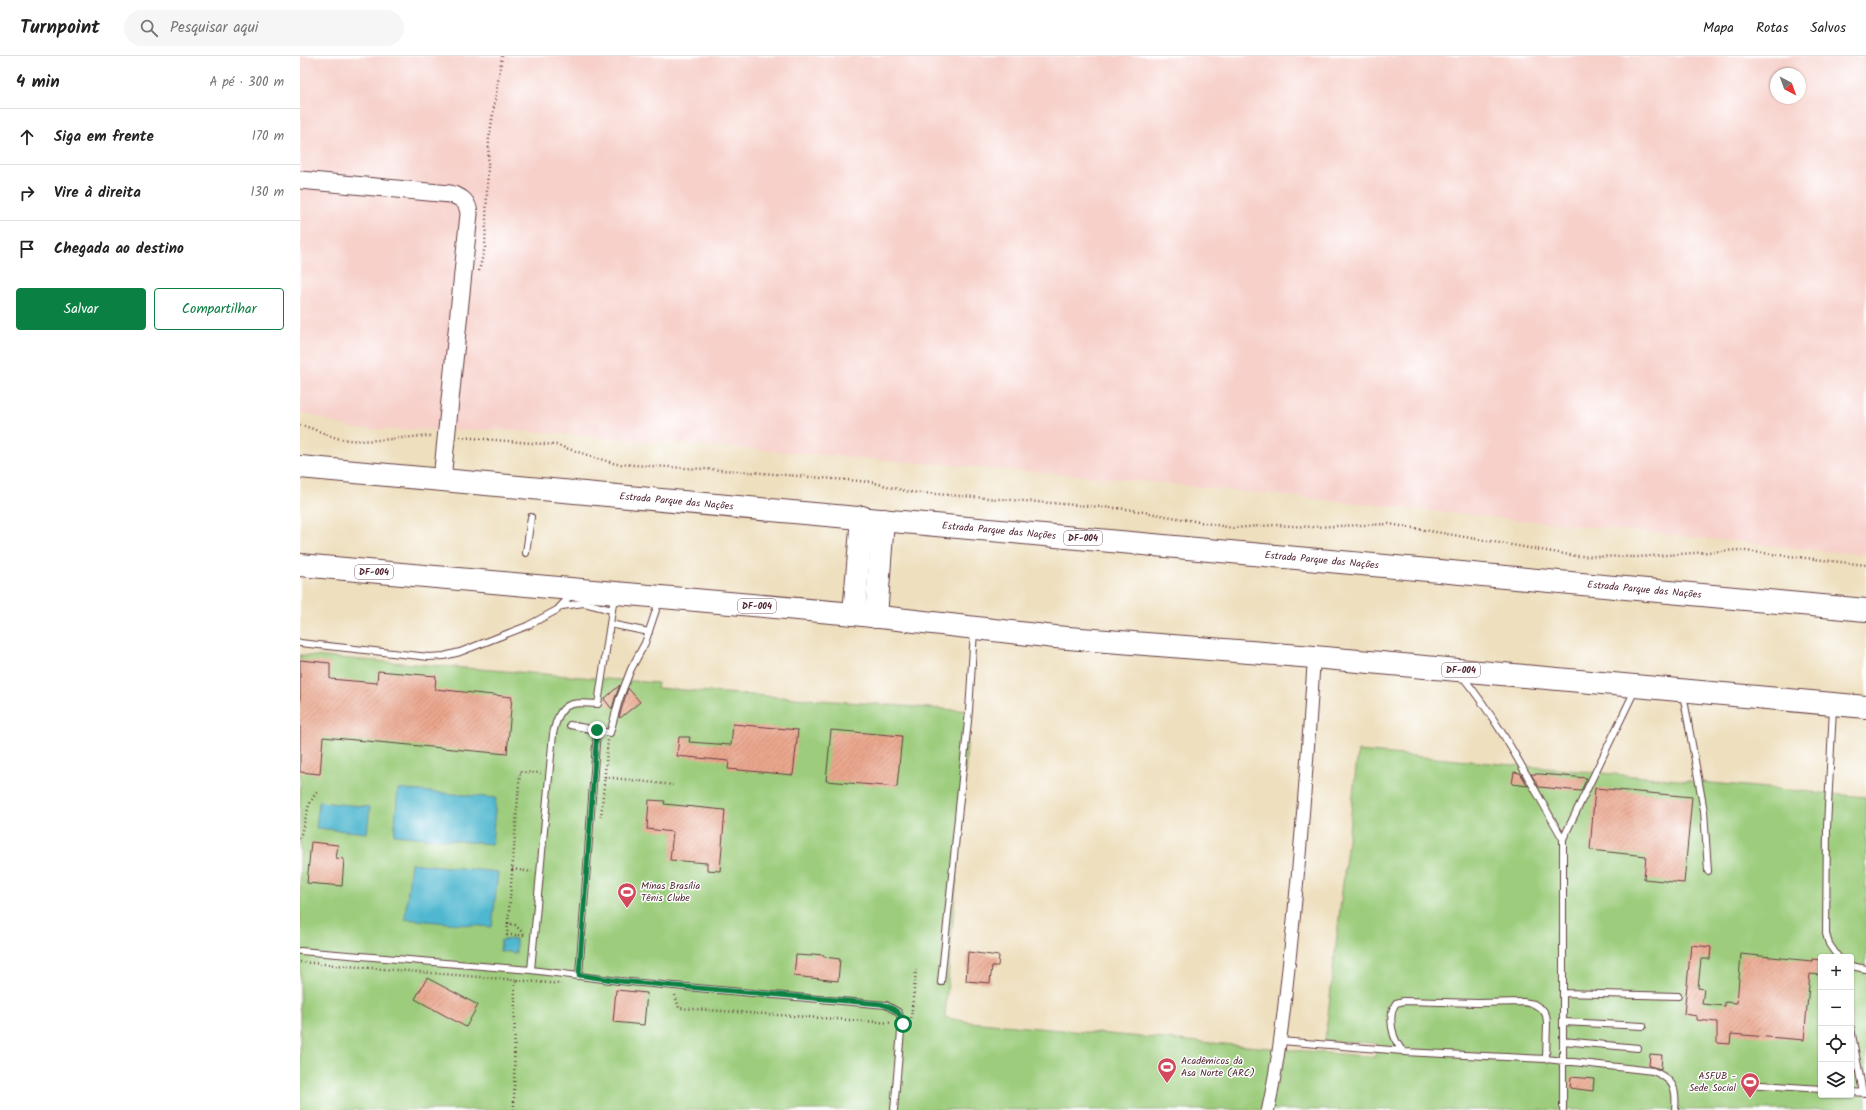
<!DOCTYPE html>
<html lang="pt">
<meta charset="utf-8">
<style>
body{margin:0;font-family:Kalam,sans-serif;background:#f6f6f6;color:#222}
.controls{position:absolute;right:12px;bottom:12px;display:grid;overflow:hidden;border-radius:4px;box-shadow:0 1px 3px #0004}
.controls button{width:36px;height:36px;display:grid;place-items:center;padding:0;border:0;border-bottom:1px solid #e0e0e0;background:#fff;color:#222;font:20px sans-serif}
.compass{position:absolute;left:1470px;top:12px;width:36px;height:36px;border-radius:50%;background:#fff;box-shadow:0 1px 3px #0004;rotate:139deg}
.stop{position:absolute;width:12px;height:12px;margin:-9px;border:3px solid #0b8043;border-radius:50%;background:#fff}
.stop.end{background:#0b8043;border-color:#fff;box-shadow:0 1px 4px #0008}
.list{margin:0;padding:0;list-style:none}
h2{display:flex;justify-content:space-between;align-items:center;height:52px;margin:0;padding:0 16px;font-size:17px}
h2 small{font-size:13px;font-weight:400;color:#767676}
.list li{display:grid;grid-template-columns:26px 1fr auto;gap:12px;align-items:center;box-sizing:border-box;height:56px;padding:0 16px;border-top:1px solid #e0e0e0}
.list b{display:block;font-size:15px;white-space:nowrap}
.list em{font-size:13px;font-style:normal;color:#767676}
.actions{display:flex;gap:8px;padding:12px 16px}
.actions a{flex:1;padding:9px 0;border:1px solid #0b8043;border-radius:4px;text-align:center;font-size:14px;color:#0b8043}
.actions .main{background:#0b8043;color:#fff}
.icon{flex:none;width:22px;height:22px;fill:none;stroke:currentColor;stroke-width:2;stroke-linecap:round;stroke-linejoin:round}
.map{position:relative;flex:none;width:1566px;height:1054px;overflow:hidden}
header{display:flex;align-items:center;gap:24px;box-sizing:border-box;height:56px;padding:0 20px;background:#fff;border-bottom:1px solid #e0e0e0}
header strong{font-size:19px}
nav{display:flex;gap:22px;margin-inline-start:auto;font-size:14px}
.search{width:280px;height:36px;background:#f6f6f6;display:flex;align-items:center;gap:10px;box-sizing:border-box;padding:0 14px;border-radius:22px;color:#767676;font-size:15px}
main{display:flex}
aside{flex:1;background:#fff}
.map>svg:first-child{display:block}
.built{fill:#f7d0ca;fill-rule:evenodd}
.pitch{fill:#9ccc7b;stroke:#737653;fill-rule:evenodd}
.water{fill:#50b7cf;stroke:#4d6b7d}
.building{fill:url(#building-hatch)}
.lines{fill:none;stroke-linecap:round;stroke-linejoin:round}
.lane-casing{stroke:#633c41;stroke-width:8}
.street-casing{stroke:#633c41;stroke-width:14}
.secondary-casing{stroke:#633c41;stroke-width:19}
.highway-casing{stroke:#633c41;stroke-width:24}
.path{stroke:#633c41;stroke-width:2.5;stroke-dasharray:1 3;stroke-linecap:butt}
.lane{stroke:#fff;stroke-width:6}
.street{stroke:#fff;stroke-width:12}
.secondary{stroke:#fff;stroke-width:17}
.highway{stroke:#fff;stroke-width:22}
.route{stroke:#0b8043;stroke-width:5}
.labels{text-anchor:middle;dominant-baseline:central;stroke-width:3;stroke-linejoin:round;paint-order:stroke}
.shield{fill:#fff;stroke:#80626b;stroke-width:1}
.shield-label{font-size:9px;font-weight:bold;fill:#4a1f2b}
.street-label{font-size:10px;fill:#4a1f2b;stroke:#fff}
.poi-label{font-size:10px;fill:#4a1f2b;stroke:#fff;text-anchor:start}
</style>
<header>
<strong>Turnpoint</strong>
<div class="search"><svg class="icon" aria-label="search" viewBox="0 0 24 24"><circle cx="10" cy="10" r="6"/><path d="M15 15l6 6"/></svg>Pesquisar aqui</div>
<nav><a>Mapa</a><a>Rotas</a><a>Salvos</a></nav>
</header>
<main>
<aside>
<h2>4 min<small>A pé · 300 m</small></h2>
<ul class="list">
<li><svg class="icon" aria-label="ahead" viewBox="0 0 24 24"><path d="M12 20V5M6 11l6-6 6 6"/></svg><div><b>Siga em frente</b></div><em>170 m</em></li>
<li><svg class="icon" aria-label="right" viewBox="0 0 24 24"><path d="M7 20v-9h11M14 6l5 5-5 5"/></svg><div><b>Vire à direita</b></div><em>130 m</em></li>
<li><svg class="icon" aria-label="arrive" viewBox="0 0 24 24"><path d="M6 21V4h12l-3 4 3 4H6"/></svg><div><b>Chegada ao destino</b></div></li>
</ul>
<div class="actions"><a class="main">Salvar</a><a>Compartilhar</a></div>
</aside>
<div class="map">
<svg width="1566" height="1054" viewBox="0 0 1566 1054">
<defs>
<pattern id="building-hatch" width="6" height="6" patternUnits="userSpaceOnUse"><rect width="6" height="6" fill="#eba78e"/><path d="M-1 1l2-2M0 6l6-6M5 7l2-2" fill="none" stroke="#c08774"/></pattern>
</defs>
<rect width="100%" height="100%" fill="#fff"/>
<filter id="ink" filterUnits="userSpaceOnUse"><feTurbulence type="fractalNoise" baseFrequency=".025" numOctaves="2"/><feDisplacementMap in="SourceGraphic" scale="8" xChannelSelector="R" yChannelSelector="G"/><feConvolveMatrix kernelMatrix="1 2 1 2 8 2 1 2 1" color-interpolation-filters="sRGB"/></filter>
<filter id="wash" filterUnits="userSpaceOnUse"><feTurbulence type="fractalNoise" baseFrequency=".012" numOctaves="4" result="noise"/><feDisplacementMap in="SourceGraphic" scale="16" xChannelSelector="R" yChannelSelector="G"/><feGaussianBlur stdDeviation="0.9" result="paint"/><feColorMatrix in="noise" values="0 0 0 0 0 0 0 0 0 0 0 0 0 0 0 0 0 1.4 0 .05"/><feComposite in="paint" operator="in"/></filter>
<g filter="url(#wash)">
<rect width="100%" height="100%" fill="#eedfbe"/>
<path class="built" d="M0,0h1566v499l-755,-77 -600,-48 -156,-1 -50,-16h-5zM1476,18h24v24h-24z"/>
<path class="pitch" d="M0,599l358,28 -1,5 313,23 -25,306 23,5 407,35 2,-14 -52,-2 33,-290 508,46v313h-1566zM1521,901h30v138h-30z"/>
<path class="water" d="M98,733l98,9 -4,46 -98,-9z
M19,746l51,5 -3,26 -51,-5z
M111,807l87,9 -6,55 -87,-8z
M216,883v14l-16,-2 1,-11z"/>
<g id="blocks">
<path class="building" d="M0,604l30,3v16l47,4 1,-12 58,5 -1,13 77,8 -5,57 -184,-17 -3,37 -20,-2z
M320,629l-5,13 -3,11 -8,-10z
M328,632l12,14 -20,16 -1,-1z
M433,668l65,6 -5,45 -65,-6 1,-8 -52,-5 2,-19h11l-1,5 42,3z
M531,674l71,6 -5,51 -71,-6z
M1214,716l6,1 8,13 -16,-2z
M1231,718h9l47,4 -6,13 -42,-4z
M1295,732l97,9 -8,86 -40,-4 2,-23 -56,-6z
M349,744l16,1 -1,3 61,6 -5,61 -13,-1v-7l-37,-3 3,-28 -26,-3z
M11,786l27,3 -2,13 8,1 -2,27 -35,-3z
M1391,889l20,2 -1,12h-9l-3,29 6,1 -2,15 23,2v-4l12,1 4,-49 71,7v-2l9,1v15l-11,-1 -6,66 -73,-6 -1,10 -13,-1v-21l-20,-2v-4l-13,-2z
M668,896l31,4 -1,10h-6l-2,17 -24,-2z
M512,898l12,1v2l16,2 -2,22 -44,-5 2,-21 16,1z
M127,922l51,27 -12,22 -51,-28z
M316,934l31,3 -3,32 -31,-3z
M1350,998l12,1 -1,14 -12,-3z
M1271,1021l23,2 -1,12 -23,-3z"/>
</g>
</g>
<g filter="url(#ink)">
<use href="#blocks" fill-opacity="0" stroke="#633c41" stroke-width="1"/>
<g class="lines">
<defs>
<path id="lane" d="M226,497l5,-36
M262,550l22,-3 28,7
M310,568l39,8
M0,587l129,14 15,-1 16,-4 67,-26 30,-16 14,-15
M1162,620c40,49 69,108 101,163
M1383,638l21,117 4,60
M1533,652l-6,119 -1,107 3,10 9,13
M270,669l40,8 9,-33 12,-31 14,-26 14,-42
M0,895l231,19 88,11 267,24 12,7 4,8 -8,90
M1551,910l15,3
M231,914l22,-236c7,-32 15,-32 45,-30l16,-107
M279,919l18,-245
M641,926l28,-271 5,-80
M1263,937l115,3
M1263,966l80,4
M1551,973l12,64
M981,985l122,10
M1263,985l75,7
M1246,1003l1,-37 -1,-7 -3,-5 -9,-6 -11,-2 -45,1 -74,-2 -8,2c-9,13 -4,38 8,49l142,7 107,12c21,9 24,17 22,39
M1446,1028l75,5
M1551,1036l15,1
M1263,1054v-271l72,-149"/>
<path id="street" d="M968,1054c12,-55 17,-110 23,-165 10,-96 17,-192 23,-288"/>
<path id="secondary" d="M0,124l150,14c12,3 18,8 19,20l-27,265"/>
<g id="highway">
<path id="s1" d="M0,411l1566,143"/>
<path d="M0,509l554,49 201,23 259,20 552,50"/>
<path d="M554,558l8,-97"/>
<path d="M576,561l7,-97"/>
</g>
</defs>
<use href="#lane" class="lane-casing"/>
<use href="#street" class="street-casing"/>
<use href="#secondary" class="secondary-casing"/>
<use href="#highway" class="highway-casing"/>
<path class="path" d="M179,215l6,-24 4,-108 13,-83
M0,369c14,3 27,11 41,14 31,5 61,-3 92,-3
M160,381l96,8 60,19 122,7 133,11 39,10 217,17 106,19 42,-3 37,2 77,-3 187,32 61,1 100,-7 129,15
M305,721l68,8
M301,761l7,-77
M0,782l9,-33 8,-14
M212,813l20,3
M208,867l-1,12h18
M224,878l-9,-9 -7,-2 12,-151 21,1
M0,906l215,18 1,-1
M375,939l4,13 214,15
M611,962l5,-48
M214,1054l1,-130 46,4"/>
<use href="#lane" class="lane"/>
<use href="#street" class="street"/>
<use href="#secondary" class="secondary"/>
<use href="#highway" class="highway"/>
</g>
</g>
<g class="lines" filter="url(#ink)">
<path class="route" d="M297,674l-18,245 40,6 262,23c11,3 21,8 22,20"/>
</g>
<defs>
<symbol id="stadium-pin" viewBox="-11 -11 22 30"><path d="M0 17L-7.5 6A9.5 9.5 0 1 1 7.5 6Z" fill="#d1495b" stroke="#fff"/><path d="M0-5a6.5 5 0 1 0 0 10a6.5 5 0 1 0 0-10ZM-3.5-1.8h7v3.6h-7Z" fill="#fff"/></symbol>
</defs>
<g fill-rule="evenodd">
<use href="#stadium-pin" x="316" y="825" width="22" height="30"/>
<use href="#stadium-pin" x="856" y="1000" width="22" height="30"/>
<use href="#stadium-pin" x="1439" y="1015" width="22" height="30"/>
</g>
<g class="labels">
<g class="shield">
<rect x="764" y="475" width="38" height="14" rx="3"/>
<rect x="55" y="509" width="38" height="14" rx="3"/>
<rect x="438" y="543" width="38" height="14" rx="3"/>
<rect x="1142" y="607" width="38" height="14" rx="3"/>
</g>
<g class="shield-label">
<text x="783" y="482">DF-004</text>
<text x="74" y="516">DF-004</text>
<text x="457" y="550">DF-004</text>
<text x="1161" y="614">DF-004</text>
</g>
<g class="street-label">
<text stroke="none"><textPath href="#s1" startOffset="378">Estrada Parque das Nações</textPath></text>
<text stroke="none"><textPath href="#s1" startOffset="702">Estrada Parque das Nações</textPath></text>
<text stroke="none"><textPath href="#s1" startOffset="1026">Estrada Parque das Nações</textPath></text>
<text stroke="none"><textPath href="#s1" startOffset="1350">Estrada Parque das Nações</textPath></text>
</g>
<g class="poi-label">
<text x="341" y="830">Minas Brasília<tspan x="341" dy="12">Tênis Clube</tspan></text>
<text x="881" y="1005">Acadêmicos da<tspan x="881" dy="12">Asa Norte (ARC)</tspan></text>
<text x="1436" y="1020" text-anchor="end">ASFUB -<tspan x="1436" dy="12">Sede Social</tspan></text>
</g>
</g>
</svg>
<div class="controls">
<button>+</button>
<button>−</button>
<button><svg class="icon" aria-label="locate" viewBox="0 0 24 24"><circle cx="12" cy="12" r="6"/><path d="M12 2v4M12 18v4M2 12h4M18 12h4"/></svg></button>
<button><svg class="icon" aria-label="layers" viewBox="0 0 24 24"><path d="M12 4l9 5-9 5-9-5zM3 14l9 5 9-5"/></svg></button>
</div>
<svg class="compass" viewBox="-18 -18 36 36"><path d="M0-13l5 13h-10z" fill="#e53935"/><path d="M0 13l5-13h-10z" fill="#767676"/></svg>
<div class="stop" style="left:603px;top:968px"></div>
<div class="stop end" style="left:297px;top:674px"></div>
</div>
</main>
